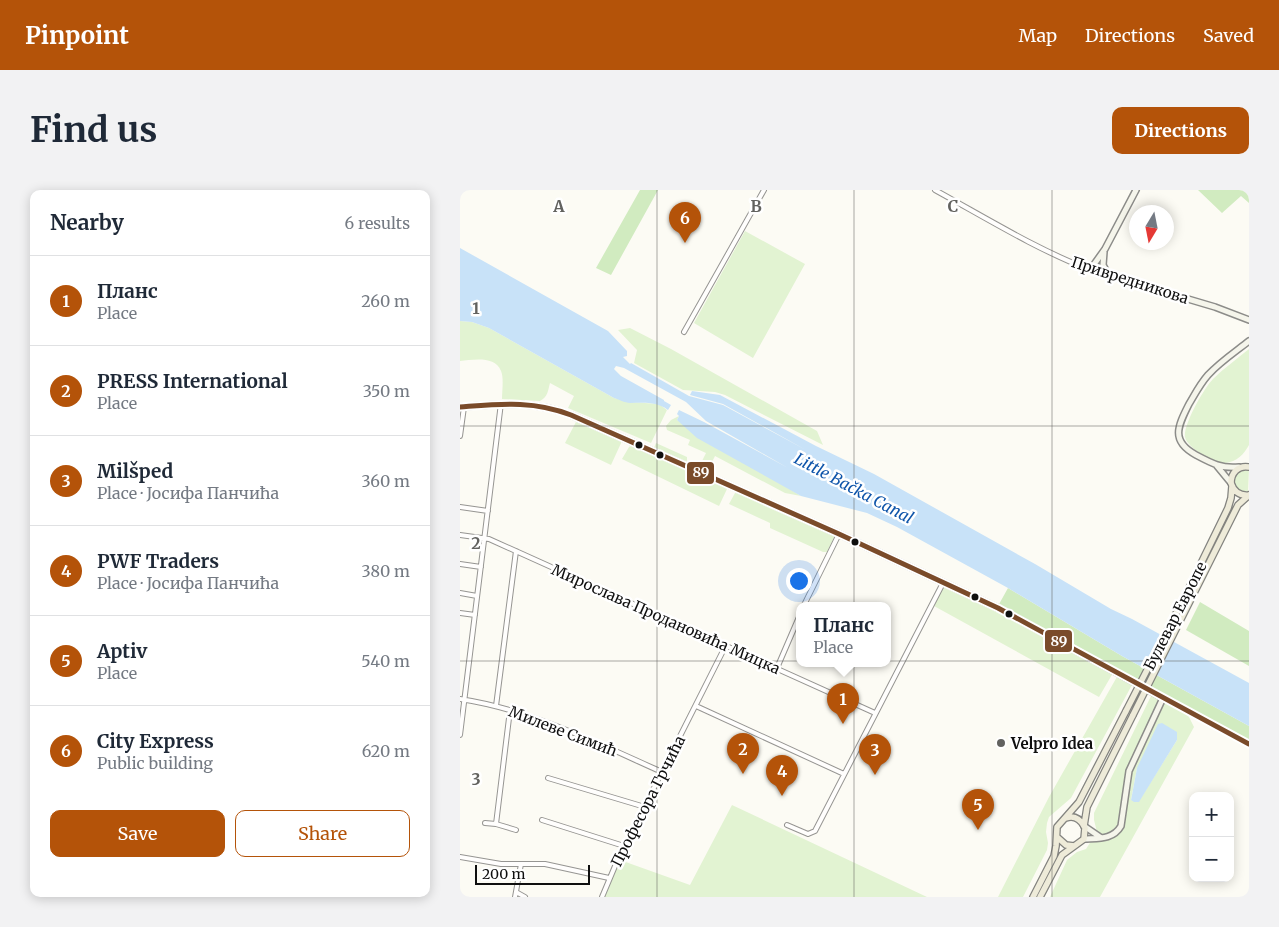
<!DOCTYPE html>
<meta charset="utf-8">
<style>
body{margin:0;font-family:Merriweather,serif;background:#f2f2f3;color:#1f2937}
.controls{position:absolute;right:15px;bottom:15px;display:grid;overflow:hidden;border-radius:10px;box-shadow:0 2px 12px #0003}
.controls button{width:45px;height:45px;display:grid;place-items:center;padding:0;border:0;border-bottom:1px solid #e0e1e3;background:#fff;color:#1f2937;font:25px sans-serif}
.compass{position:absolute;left:669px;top:15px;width:45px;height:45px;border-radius:50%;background:#fff;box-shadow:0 2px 12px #0003;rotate:190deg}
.scale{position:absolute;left:15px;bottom:12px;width:115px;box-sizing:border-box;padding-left:5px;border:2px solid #0f0f0f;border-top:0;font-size:14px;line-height:18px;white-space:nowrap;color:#0f0f0f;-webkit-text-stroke:4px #fff;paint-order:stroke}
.you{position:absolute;left:338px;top:390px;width:18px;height:18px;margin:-12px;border:4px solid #fff;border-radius:50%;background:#1a73e8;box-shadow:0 0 0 8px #1a73e833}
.badge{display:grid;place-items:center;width:32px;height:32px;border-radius:50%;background:#b45309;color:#fff;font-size:16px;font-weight:700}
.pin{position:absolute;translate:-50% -41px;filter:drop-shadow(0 1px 2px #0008)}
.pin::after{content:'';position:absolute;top:26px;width:18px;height:15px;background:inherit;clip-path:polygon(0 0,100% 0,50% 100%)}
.popup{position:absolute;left:336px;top:412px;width:95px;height:65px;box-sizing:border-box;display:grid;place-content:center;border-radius:10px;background:#fff;filter:drop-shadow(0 1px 4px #0005);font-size:16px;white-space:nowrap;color:#747a83}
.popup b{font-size:19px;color:#1f2937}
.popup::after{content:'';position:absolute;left:50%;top:100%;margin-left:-10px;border:10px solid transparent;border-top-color:#fff}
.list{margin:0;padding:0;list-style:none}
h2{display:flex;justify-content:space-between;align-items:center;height:65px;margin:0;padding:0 20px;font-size:21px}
h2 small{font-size:16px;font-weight:400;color:#747a83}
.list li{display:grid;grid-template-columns:32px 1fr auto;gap:15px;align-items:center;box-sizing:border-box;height:90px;padding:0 20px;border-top:1px solid #e0e1e3}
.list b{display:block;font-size:19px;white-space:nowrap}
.list p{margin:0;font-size:16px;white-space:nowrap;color:#747a83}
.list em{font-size:16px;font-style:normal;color:#747a83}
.actions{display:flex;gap:10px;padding:15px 20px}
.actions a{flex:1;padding:11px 0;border:1px solid #b45309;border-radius:10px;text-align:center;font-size:18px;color:#b45309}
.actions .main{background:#b45309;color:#fff}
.map{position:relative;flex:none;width:789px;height:707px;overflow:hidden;border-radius:10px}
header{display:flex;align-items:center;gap:30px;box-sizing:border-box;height:70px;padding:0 25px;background:#b45309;color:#fff}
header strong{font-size:24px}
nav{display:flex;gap:28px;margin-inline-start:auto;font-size:18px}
.intro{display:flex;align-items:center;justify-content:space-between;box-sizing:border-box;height:120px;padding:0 30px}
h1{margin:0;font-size:35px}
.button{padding:12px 22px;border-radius:10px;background:#b45309;color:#fff;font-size:18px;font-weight:700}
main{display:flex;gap:30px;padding:0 30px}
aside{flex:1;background:#fff;border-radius:10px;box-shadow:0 2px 12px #0003}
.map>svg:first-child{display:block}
.green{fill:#e2f3d2;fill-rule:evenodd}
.forest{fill:#d1ebc0}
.water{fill:#c8e2f8}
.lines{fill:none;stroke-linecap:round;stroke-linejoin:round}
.street-casing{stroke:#969592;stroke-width:6}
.secondary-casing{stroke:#8c8c89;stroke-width:8}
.primary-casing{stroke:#83837f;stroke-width:8}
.street{stroke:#fffefd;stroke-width:4}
.secondary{stroke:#f5f5eb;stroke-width:5}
.primary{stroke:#eeebd9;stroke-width:5.5}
.primary-bridge-casing{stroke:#83837f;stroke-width:8;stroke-linecap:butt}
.primary-bridge{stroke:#eeebd9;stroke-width:5.5}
.bus-1-casing{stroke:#fff;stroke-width:9}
.bus-1{stroke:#7a4b2a;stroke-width:5}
.grid{fill:none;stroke:#62625f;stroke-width:1;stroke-opacity:0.55}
.bus-dot{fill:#0f0f0f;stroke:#fff;stroke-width:2}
.poi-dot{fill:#62625f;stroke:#fff;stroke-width:2}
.labels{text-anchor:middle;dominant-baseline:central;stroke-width:5;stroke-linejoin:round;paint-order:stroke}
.street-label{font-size:15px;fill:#0f0f0f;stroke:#fff}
.poi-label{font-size:15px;font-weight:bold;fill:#0f0f0f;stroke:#fff;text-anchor:start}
.water-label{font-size:16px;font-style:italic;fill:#0f55aa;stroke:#fff}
.grid-label{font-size:16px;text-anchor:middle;font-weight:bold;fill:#62625f;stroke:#fff;stroke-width:5;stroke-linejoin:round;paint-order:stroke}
.line-badge{stroke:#fff;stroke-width:2}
.badge-label{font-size:14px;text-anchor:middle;font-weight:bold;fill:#fff}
</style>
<header>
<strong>Pinpoint</strong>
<nav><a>Map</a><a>Directions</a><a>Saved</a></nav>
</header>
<div class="intro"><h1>Find us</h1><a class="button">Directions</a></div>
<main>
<aside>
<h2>Nearby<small>6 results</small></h2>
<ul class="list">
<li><span class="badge">1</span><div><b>Планс</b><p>Place</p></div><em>260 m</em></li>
<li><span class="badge">2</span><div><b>PRESS International</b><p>Place</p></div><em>350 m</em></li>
<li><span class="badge">3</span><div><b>Milšped</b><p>Place · Јосифа Панчића</p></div><em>360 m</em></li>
<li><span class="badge">4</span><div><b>PWF Traders</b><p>Place · Јосифа Панчића</p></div><em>380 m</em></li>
<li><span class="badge">5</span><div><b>Aptiv</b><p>Place</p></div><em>540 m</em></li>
<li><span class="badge">6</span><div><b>City Express</b><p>Public building</p></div><em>620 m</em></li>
</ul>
<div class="actions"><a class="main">Save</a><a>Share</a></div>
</aside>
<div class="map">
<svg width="789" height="707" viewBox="0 0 789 707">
<rect width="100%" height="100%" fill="#fcfbf4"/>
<path class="green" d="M285,41l60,33 -52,94 -59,-35z
M0,131l12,1 17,6 125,70 17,4 28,2 8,6 -16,33 -83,-35 6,-12 -24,-13c-2,7 -2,14 -10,18l-38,-2c0,-8 2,-21 -1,-28 -6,-16 -29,-11 -41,-10z
M170,138l41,21 146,82 6,14 -98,-50 -10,-3 -32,-2 -49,-27 3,-13 -19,-20z
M789,159v96c-5,9 -12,17 -24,18 -10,1 -38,-15 -40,-26 -2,-12 19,-49 28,-58 11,-11 24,-20 36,-30z
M219,226l-2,4 124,76 -16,-3 -70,-37 -8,16 -14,-7 4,-4 10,5 1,-3 -6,-2 4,-8 -18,-8 2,-5 -23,-10 -1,-4 5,-6z
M117,230l45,21 -11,24 -46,-22z
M196,253l31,14v4l-2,1 -31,-14z
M172,255l94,42 1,2 -8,17 -97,-47 7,-12z
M783,279h6l-1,23 -9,-1c-6,-8 -7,-17 4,-22z
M278,302l97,44 -8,16h-4l-53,-24v-5l-41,-19 6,-11z
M484,396l51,24 118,63 -14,24 -165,-91z
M658,485l15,8 -62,115 -22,19 -2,6 -1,9 2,11 -1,7 -24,47h-25l51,-100z
M692,504l36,21 6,12 -94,170h-50l17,-37 10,-8 9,-3 11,-17 -3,-12v-7zM717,542v8l-38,61 -8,-1 6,-32z
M272,615l195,92h-323l16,-37 70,25z"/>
<path class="forest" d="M180,0h18l-47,85 -15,-7z
M738,0h51v13l-8,-7 -19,17z
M548,398l114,68 127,70v17l-197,-111 -54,-26z
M740,412l49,29v35l-63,-36z"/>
<path class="water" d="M0,58l148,83 19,20v5l-4,1 7,7 1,-1 58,33 34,9 83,45 -83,-46 -33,-9 2,-4 28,4 96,51 58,28 161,90 76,45 21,10 117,64v43l-127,-70 -114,-68 -111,-61 -30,-14 -66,-17 -104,-58 -20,-18 2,-4 -2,-2 2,-4 25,12 84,46 -82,-47 -20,-19 -62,-34 -8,-2 -2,3 7,7 43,24v1l7,4 -3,5c-12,-9 -25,-7 -38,-7 -5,0 -12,-4 -16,-5l-125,-70 -17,-6 -12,-1z
M702,533l15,9v8l-38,62h-5l-3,-2 1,-5 5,-27 21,-44z"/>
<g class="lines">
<defs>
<path id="street" d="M475,0c51,28 101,59 155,80
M224,142l80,-142
M0,246l4,-29
M0,317l28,4
M0,345l29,4 386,174
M0,374l21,3
M0,403l17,3
M344,415l35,-71
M0,423l15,2
M317,478l22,-51
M703,508l86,46
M0,509c72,11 137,44 202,73
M36,516l20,-155
M236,516l148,68
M50,520l-14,114 20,6
M0,545l41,-332
M88,588l97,29
M82,630l82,26
M25,633l11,1
M327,635l21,9 7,-3 128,-248
M0,667l41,7h44l64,14
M56,702l9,5
M55,707l6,-33
M142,707l16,-38 108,-214"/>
<path id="secondary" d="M676,0l-31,59 -15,21 125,37 34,13
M644,62l-1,13 6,11
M0,217c40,-3 73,-7 111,8l268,119 159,74 165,90 -34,73 -8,55c-8,14 -23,12 -37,13
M757,276l14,17
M779,277c-17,2 -28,-4 -43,-12 -26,-14 -18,-29 -7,-51 6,-10 11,-20 19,-29 12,-13 27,-23 41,-34
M624,636l16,11"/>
<path id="primary" d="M789,277c-11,-2 -18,6 -18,16 3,9 9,13 18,12
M728,400l40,-82 3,-10 1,-12
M734,403l44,-88 11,-10
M606,628c8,-3 14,1 18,8
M624,636l3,-19 46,-92
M597,647l9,8 8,1
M573,707l21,-41 2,-10 1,-19 22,-25 47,-91
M580,707l22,-42 22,-16 1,-11"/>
</defs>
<use href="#street" class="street-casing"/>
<use href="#secondary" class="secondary-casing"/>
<use href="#primary" class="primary-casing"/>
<use href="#street" class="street"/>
<use href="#secondary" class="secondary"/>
<use href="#primary" class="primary"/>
<defs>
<path id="primary-bridge" d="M666,521l62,-121
M673,525l61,-122"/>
</defs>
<use href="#primary-bridge" class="primary-bridge-casing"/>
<use href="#primary-bridge" class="primary-bridge"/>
<defs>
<path id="bus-1" d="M0,217c40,-3 73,-7 111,8l268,119 159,74 251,136"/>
</defs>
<use href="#bus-1" class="bus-1-casing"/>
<use href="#bus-1" class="bus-1"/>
</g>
<path class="grid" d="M197,0v707M394,0v707M592,0v707M0,236h789M0,471h789"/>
<g class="bus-dot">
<circle cx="179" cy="255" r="4.5"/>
<circle cx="200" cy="265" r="4.5"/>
<circle cx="395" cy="352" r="4.5"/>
<circle cx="515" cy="407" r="4.5"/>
<circle cx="549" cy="424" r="4.5"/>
</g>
<circle class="poi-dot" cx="541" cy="553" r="5"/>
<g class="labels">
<g class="street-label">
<text transform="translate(670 90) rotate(18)">Привредникова</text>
<text transform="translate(715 426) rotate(-63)">Булевар Европе</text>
<text transform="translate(206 429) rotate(24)">Мирослава Продановића Мицка</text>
<text transform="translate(103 541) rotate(21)">Милеве Симић</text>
<text transform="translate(188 611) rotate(-63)">Професора Грчића</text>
</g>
<g class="poi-label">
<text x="551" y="553">Velpro Idea</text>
</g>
<g class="water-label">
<text transform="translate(394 298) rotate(28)">Little Bačka Canal</text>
</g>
</g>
<g class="grid-label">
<text x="99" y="22">A</text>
<text x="296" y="22">B</text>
<text x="493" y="22">C</text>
<text x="16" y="124">1</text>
<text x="16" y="359">2</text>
<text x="16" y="595">3</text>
</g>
<g class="line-badge">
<rect x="226" y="271" width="29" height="24" rx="5" fill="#7a4b2a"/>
<rect x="584" y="439" width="29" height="24" rx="5" fill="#7a4b2a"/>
</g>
<g class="badge-label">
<text x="241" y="287">89</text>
<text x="599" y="456">89</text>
</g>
</svg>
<div class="controls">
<button>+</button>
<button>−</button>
</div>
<svg class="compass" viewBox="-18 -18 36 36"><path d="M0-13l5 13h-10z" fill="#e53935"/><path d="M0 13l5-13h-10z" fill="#747a83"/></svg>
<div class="scale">200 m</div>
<div class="you"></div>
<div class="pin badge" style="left:383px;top:534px">1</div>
<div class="popup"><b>Планс</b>Place</div>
<div class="pin badge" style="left:283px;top:584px">2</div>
<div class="pin badge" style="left:415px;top:585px">3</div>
<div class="pin badge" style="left:322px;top:606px">4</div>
<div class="pin badge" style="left:518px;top:640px">5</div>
<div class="pin badge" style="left:225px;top:53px">6</div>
</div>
</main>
